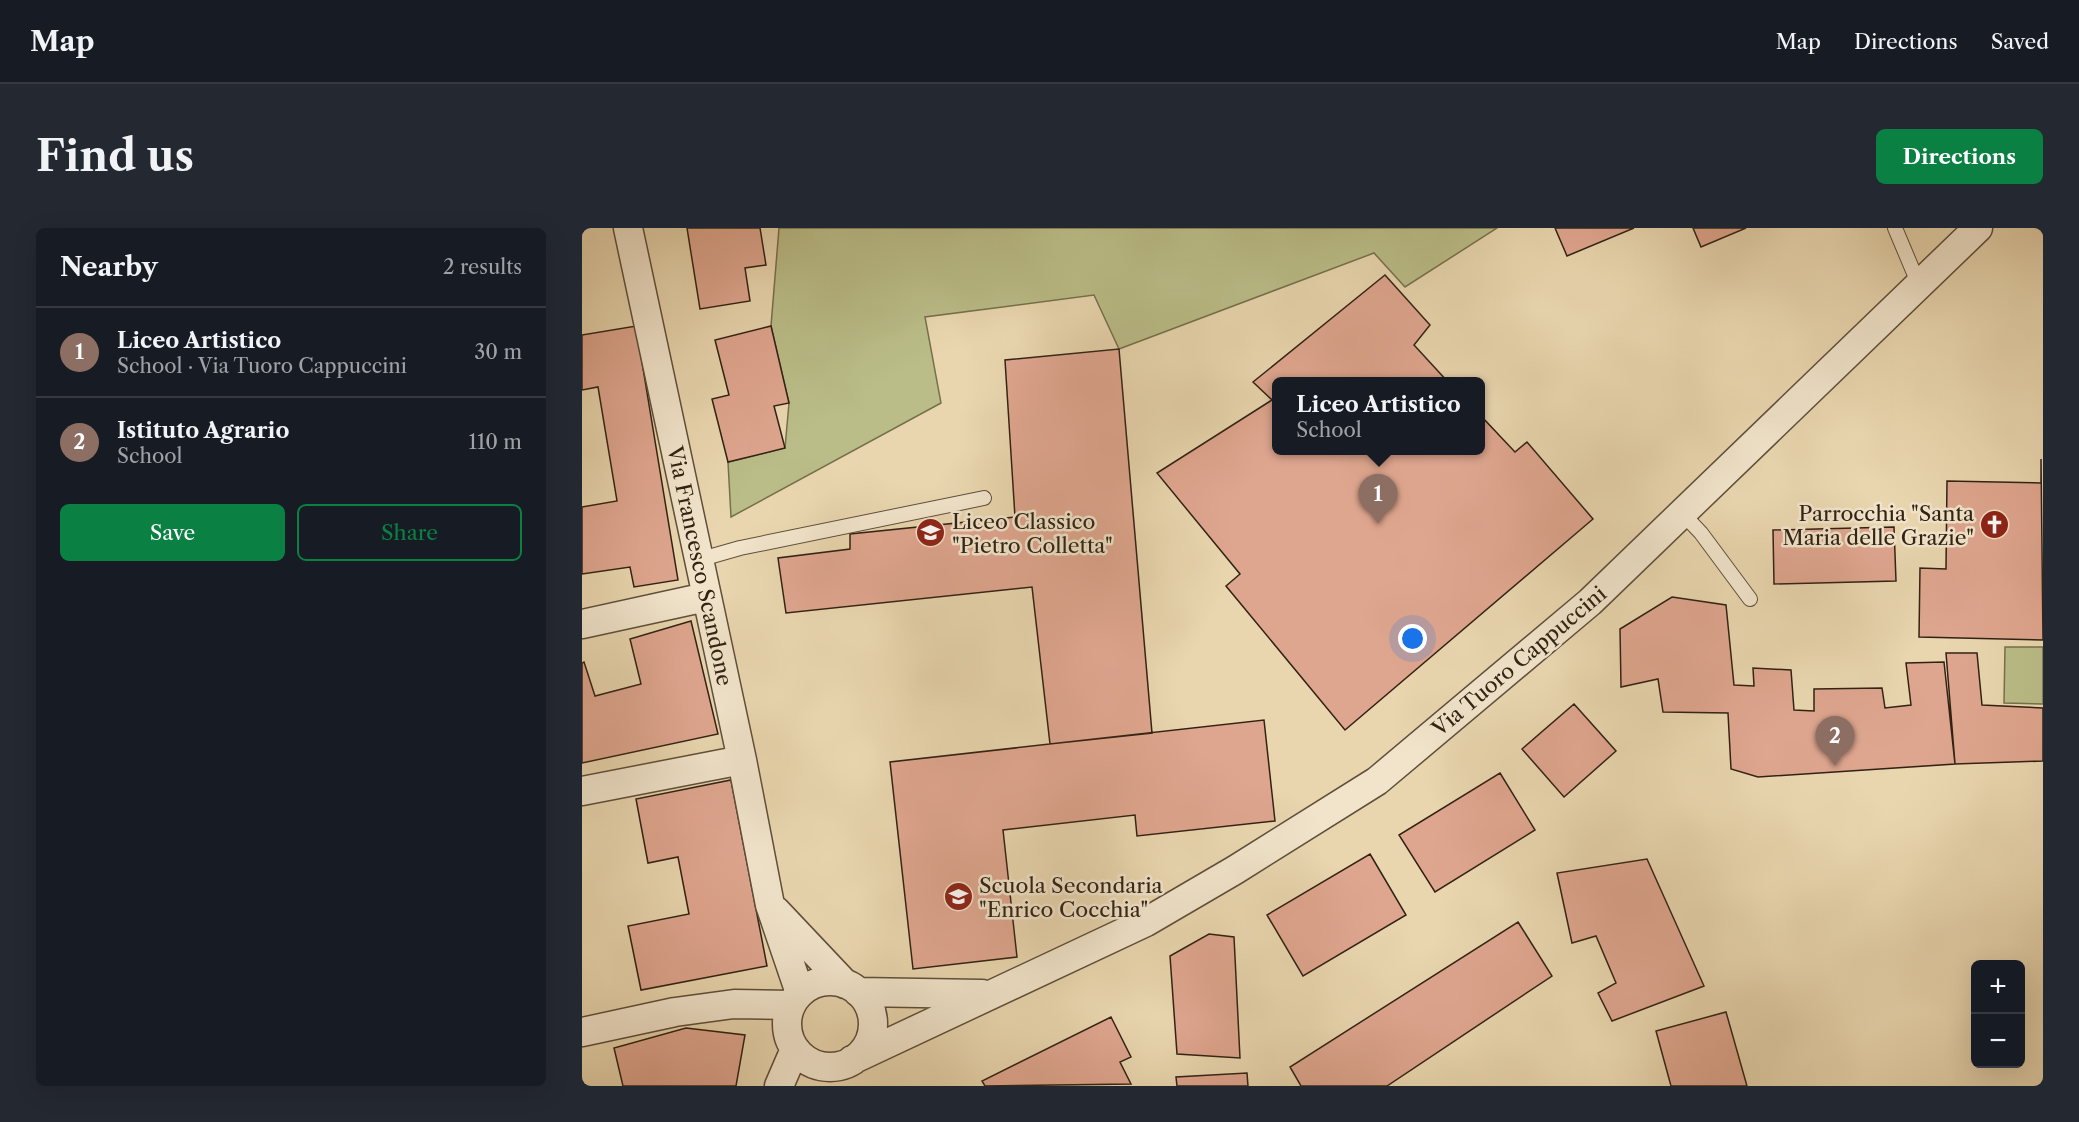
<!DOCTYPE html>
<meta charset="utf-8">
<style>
body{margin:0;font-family:"Libre Caslon Text",serif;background:#242831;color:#f1f3f6}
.controls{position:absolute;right:18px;bottom:18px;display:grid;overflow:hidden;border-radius:9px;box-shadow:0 6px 24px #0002}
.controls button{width:54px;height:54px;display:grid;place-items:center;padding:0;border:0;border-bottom:2px solid #363941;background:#171b24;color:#f1f3f6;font:30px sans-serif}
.you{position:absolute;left:831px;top:411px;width:21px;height:21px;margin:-15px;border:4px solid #fff;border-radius:50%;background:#1a73e8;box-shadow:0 0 0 9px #1a73e833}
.badge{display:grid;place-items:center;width:39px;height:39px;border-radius:50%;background:#0b8043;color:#fff;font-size:20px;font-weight:700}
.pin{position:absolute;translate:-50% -50px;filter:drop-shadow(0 2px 3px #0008)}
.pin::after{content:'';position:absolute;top:32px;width:21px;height:18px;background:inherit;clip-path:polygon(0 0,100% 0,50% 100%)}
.popup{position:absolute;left:690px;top:149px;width:213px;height:78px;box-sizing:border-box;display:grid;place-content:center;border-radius:9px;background:#171b24;filter:drop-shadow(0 2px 4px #0005);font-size:20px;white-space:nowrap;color:#9ea1a6}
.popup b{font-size:22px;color:#f1f3f6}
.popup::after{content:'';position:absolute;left:50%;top:100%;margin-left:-12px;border:12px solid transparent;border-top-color:#171b24}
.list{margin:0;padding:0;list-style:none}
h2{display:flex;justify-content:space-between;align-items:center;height:78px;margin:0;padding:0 24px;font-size:26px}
h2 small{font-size:20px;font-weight:400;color:#9ea1a6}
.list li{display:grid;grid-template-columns:39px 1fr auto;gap:18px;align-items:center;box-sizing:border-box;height:90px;padding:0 24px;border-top:2px solid #363941}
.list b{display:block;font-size:22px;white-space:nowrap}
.list p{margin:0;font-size:20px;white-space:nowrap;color:#9ea1a6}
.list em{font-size:20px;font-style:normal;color:#9ea1a6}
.actions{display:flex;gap:12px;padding:18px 24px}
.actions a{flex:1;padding:14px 0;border:2px solid #0b8043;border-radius:9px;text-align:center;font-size:21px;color:#0b8043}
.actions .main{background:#0b8043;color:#fff}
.map{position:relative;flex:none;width:1461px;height:858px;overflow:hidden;border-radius:9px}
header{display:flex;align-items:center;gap:36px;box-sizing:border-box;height:84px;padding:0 30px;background:#171b24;border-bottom:2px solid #363941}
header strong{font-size:28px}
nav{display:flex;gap:33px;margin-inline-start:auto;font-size:21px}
.intro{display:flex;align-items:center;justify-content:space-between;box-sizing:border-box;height:144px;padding:0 36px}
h1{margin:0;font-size:42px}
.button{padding:15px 27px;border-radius:9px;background:#0b8043;color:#fff;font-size:21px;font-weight:700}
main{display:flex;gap:36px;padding:0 36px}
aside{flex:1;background:#171b24;border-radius:9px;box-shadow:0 6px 24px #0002}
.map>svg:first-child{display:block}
.green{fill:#babd88;stroke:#76704e;stroke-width:1.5}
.building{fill:#dfa68f;stroke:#312214;stroke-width:1.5}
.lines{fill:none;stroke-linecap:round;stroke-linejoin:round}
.service-casing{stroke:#5f4f3b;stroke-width:16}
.minor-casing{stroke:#5f4f3b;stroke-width:31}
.service{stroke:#f1e4cb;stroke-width:14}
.minor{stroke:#f1e4cb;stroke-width:28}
.labels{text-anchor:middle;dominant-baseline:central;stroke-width:5;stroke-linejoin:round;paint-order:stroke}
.poi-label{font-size:21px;fill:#312214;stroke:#f1e4cb;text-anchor:start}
.street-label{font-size:21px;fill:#312214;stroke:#f1e4cb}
</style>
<header>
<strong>Map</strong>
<nav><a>Map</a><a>Directions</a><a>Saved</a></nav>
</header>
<div class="intro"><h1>Find us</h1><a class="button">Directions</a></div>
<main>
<aside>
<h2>Nearby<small>2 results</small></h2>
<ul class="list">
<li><span class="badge" style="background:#8d6e63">1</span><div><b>Liceo Artistico</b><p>School · Via Tuoro Cappuccini</p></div><em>30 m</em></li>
<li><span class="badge" style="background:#8d6e63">2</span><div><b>Istituto Agrario</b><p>School</p></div><em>110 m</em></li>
</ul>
<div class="actions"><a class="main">Save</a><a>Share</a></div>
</aside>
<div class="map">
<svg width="1461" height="858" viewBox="0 0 1461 858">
<rect width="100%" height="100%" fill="#e9d6af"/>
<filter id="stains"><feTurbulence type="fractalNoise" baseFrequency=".00333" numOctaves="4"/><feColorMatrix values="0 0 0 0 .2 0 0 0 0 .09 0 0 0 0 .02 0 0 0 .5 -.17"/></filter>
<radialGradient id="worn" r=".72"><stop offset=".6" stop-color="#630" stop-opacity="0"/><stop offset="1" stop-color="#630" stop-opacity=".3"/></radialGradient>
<path class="green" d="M197,0h718l-92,59 -31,-34 -255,96 -25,-54 -169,22 16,86 -210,114 -3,-55 57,-14 4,-45 -18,-77z
M1423,419h38v57l-39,-1z"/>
<path class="building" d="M105,0h73l6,37 -21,3 5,33 -50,8z
M973,0h79l-67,28z
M1111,0h53l-45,19z
M803,47l45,50 -16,20 34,37h-172v68h204v-35l35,37 12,-10 66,77 -248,211 -119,-144 14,-12 -83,-101 115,-73 -19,-18z
M54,98l42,254 -44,7 -4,-20 -48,7v-67l35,-6 -19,-114 -16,3v-55z
M189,98l18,77 -15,3 11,42 -57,14 -16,-63 17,-4 -14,-55z
M537,121l33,384 -102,11 -18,-157 -246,26 -8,-55 72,-9v-15l165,-17 -10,-157z
M1459,231l2,181 -124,-3 1,-69 26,1 1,-88 94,2z
M1312,299l2,54 -122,3 -1,-54z
M1090,369l54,8 8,80 20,1 -1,-18 38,2 3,40 20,1v-22l68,-1 3,20 26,-3 -5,-42 38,-1 11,102 -197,13 -27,-8 -3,-56 -65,-1 -5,-33 -37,8 -1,-58z
M109,393l27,113 -136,29v-100l2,-1 11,34 46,-12 -11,-45z
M1364,425h31l5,52 61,3v53l-88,3z
M992,476l42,47 -52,46 -42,-48z
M682,492l11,101 -138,15 -2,-21 -132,15 14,127 -104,12 -23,-207z
M918,545l35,57 -100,62 -36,-57z
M149,552l36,186 -126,24 -13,-64 61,-12 -11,-57 -30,6 -12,-64z
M788,626l36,61 -103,61 -36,-61z
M1065,631l57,127 -92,35 -14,-28 18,-10 -20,-47 -24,7 -15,-70z
M936,694l34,54 -165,110h-86l-11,-19z
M627,706l25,3 6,121 -63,-4 -7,-98z
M1144,784l21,74h-76l-15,-55z
M529,789l20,40 -11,5 11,22 -146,2 -3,-5z
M104,800l59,7 -9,51h-113l-9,-38z
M665,845l1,13h-71l-1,-9z"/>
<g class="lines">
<defs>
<path id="service" d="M1313,0l24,57
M1101,286l18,19 49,66
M116,332l42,-12 244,-50"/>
<path id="minor" d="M46,0l114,532 28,145 30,88
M0,396l124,-27
M0,563l160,-31
M194,683l69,73
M205 796a43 43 0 1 1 86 0a43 43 0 1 1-86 0Z
M276,764l124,2
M0,804l93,-20 59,-8 57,1
M270,832l294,-138 89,-52 142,-89 213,-179 388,-374
M197,858l16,-37"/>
</defs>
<use href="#service" class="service-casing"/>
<use href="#minor" class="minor-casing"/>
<use href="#service" class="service"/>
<use href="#minor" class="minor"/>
</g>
<defs>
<symbol id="church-disc" viewBox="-11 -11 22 22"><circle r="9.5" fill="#8f2418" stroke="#f1e4cb"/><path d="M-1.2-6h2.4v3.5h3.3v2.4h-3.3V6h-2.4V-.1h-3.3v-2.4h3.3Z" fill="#fff"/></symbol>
<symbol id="school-disc" viewBox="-11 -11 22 22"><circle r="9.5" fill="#8f2418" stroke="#f1e4cb"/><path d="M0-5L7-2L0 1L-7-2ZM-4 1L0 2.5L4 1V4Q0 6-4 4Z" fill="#fff"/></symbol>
</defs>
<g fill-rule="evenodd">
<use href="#church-disc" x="1396" y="280" width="33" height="33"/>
<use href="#school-disc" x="332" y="288" width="33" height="33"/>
<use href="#school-disc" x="360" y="652" width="33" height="33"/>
</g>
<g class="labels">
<g class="poi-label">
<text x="1392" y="285" text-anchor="end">Parrocchia "Santa<tspan x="1392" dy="24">Maria delle Grazie"</tspan></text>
<text x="370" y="293">Liceo Classico<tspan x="370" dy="24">"Pietro Colletta"</tspan></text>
<text x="397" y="657">Scuola Secondaria<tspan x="397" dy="24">"Enrico Cocchia"</tspan></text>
</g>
<g class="street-label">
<text transform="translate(118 338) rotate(78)">Via Francesco Scandone</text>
<text transform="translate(937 433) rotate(-40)">Via Tuoro Cappuccini</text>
</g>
</g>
<rect width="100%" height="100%" filter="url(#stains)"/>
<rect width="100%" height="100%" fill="url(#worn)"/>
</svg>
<div class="controls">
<button>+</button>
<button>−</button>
</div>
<div class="you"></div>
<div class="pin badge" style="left:796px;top:296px;background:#8d6e63">1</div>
<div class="popup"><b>Liceo Artistico</b>School</div>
<div class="pin badge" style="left:1253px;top:538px;background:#8d6e63">2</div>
</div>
</main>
